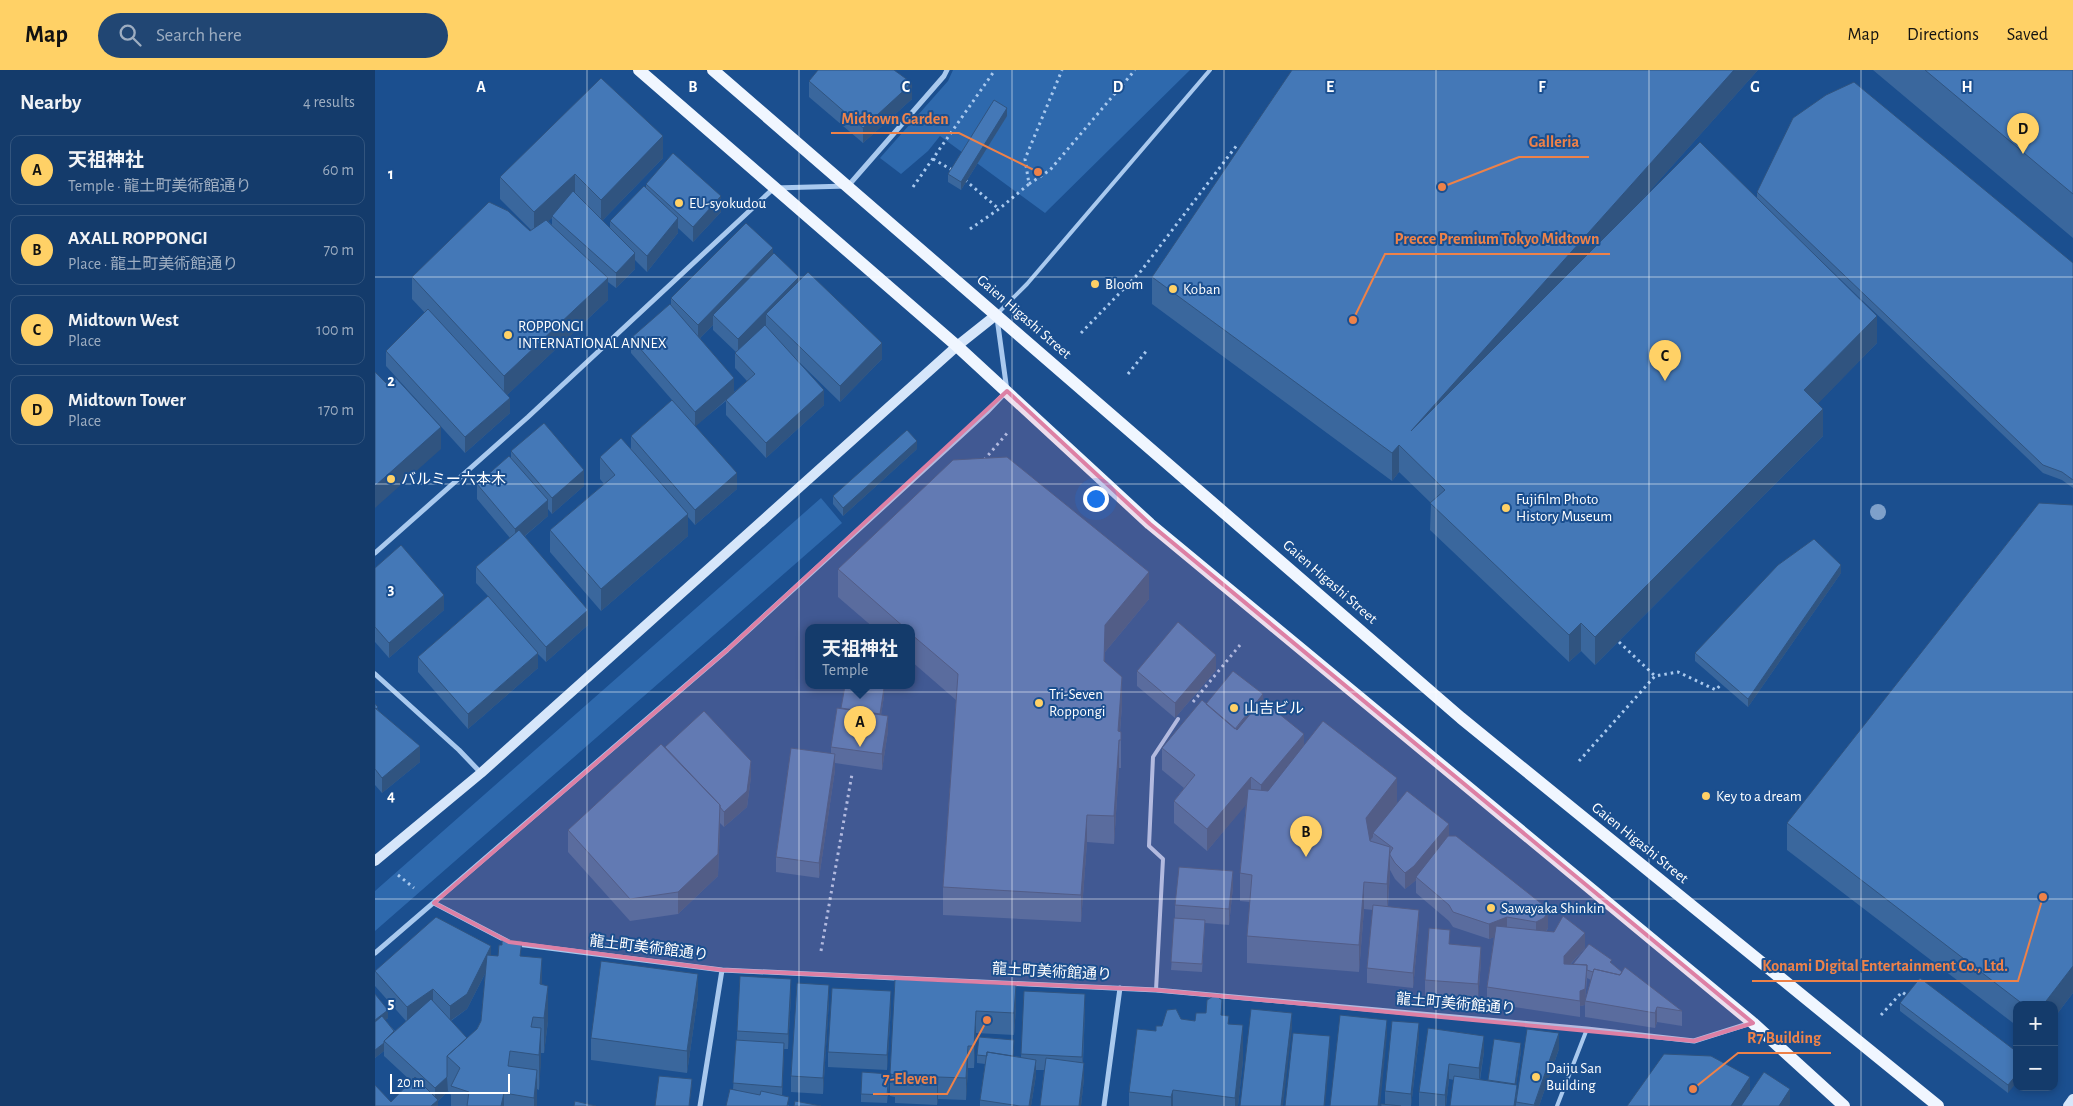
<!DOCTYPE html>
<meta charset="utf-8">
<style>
body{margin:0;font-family:"Alegreya Sans","Noto Sans JP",sans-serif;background:#214673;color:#f1f3f6}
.controls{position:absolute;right:15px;bottom:15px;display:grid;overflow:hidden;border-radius:10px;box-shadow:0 2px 8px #0003}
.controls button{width:45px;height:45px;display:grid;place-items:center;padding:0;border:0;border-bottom:1px solid #33557e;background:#143b6b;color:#f1f3f6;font:25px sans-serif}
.scale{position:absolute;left:15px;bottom:12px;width:120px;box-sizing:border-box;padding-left:5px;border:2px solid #fff;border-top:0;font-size:14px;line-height:18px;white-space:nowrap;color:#fff;-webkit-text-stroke:4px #1b4f8f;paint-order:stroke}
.you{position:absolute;left:720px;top:428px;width:18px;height:18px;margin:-12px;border:4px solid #fff;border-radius:50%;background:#1a73e8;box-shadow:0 0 0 8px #1a73e833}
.badge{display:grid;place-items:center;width:32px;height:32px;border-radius:50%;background:#ffd166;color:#111;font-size:16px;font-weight:700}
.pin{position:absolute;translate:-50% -41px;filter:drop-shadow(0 1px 2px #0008)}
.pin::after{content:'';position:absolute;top:26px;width:18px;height:15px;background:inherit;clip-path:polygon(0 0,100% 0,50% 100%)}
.popup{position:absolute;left:430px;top:554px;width:110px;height:65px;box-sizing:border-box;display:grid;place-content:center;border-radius:10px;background:#143b6b;filter:drop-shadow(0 1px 4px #0005);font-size:16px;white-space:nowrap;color:#9dadc1}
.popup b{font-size:19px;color:#f1f3f6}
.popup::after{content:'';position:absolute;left:50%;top:100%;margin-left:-10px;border:10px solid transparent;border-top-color:#143b6b}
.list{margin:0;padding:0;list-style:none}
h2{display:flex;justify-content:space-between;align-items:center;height:65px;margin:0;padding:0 20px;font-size:21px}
h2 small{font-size:16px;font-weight:400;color:#9dadc1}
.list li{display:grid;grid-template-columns:32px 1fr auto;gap:15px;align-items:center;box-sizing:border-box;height:70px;margin:0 10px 10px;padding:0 10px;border:1px solid #33557e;border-radius:10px}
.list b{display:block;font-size:19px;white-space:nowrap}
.list p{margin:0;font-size:16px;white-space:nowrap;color:#9dadc1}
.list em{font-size:16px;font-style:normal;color:#9dadc1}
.icon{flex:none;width:28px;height:28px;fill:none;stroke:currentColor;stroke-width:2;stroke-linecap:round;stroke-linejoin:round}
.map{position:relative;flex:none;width:1698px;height:1036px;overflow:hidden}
header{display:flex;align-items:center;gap:30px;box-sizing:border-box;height:70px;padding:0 25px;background:#ffd166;color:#111}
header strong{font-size:24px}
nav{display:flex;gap:28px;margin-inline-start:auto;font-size:18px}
.search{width:350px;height:45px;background:#214673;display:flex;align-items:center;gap:12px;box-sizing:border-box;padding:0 18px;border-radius:28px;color:#9dadc1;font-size:19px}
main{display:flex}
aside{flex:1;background:#143b6b}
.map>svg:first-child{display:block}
.green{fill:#2e69ad}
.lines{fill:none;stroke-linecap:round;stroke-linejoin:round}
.path{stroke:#a9c9ee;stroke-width:3;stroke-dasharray:2.5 4;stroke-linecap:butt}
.lane{stroke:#a9c9ee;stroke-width:4}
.street{stroke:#a9c9ee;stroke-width:5}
.secondary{stroke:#d6e6fa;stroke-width:10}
.primary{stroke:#f0f6ff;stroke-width:12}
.tree{fill:#7ea0ca}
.wall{fill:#3a679d;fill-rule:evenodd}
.shaded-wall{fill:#305480}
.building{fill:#4478b7;stroke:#305480}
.marked{fill:#dd80a5;fill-opacity:0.2;stroke:#dd80a5;stroke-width:4;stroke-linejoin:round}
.grid{fill:none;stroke:#fff;stroke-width:1;stroke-opacity:0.55}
.poi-dot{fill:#ffd166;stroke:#1b4f8f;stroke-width:2}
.labels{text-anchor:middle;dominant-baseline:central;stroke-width:4;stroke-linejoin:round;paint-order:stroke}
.poi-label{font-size:15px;fill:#fff;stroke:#1b4f8f;text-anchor:start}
.street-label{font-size:15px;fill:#fff;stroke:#1b4f8f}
.grid-label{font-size:16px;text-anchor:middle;font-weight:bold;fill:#fff;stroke:#1b4f8f;stroke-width:4;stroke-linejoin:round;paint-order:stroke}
.leader{fill:none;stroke:#ee8249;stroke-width:2}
.callout-dot{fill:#ee8249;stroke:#1b4f8f;stroke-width:2}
.callout-label{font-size:16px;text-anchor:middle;font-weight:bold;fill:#ee8249;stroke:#1b4f8f;stroke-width:4;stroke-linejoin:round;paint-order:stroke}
</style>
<header>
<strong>Map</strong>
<div class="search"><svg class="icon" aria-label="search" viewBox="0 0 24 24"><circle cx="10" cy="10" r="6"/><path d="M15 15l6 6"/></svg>Search here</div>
<nav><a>Map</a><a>Directions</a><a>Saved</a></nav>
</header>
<main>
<aside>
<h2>Nearby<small>4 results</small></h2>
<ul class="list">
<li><span class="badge">A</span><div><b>天祖神社</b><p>Temple · 龍土町美術館通り</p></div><em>60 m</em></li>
<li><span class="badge">B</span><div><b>AXALL ROPPONGI</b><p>Place · 龍土町美術館通り</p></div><em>70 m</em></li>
<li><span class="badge">C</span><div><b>Midtown West</b><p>Place</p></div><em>100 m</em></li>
<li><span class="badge">D</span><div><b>Midtown Tower</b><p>Place</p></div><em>170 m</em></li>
</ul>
</aside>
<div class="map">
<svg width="1698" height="1036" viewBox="0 0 1698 1036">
<rect width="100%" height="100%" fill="#1b4f8f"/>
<path class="green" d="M578,0h237l-145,143 -105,-77 -12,15 -27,23 -21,-16 68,-77z
M446,428l21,25 -467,408v-40z"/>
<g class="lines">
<path class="path" d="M558,89l21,12
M590,110l34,29
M654,114l21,-14 85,-100
M538,117l82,-117
M595,159l29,-20 30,-25 -4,-25 37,-89
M706,263l60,-62 96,-126
M753,304l20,-25
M609,390l25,-29
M1244,572l36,34
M818,632l47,-57
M1204,691l76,-85 23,-4 38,18 6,-7
M23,805l16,13
M446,881l31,-177
M1506,945l21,-23 7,5"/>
<path class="lane" d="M623,243l29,-29 183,-214
M781,920l7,-131 -14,-13 4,-89 25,-38
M1182,1036l30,-77"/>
<path class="street" d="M0,483l153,-136 246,-229 74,-2 96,-110 3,-6
M0,604l84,76 22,23
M59,833l75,39
M142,874l205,26 434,20 431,39 107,12 57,-18
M0,883l352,-303 260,-238 20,-21 -10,-73
M325,1036l22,-136
M729,1036l16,-118"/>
<path class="secondary" d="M0,791l106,-88 476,-427 39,-31
M1693,1036l5,-7"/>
<path class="primary" d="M264,0l318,276 193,178 603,499 91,83
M338,0l748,648 477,388"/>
</g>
<circle class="tree" cx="1503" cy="442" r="8"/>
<path class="wall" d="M1383,0l-112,125 111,3v-6l316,71v225l-11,-8 -19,-7 -223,-213 57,83 -60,61 6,32 -228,229 -14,-14 -12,11 -139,-132 1,-27 -32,-31 -7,9 -240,-177v-27z
M1498,0h200v168z
M434,11l103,18 -49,44 -54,-46z
M632,46l-46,74 -13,-8v-8z
M288,88l-61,63 8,7v-7l36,-33v-4l75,28 -28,30 -15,-14v5l-31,39 -12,-12v9l-19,19 -8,-6v18l-101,95 3,18 -45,40 -79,-87v-15l39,-38 -13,-14v-22l119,-47 -31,-31v-22zM177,148v7l-4,-4z
M398,184l26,27 83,78 -42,43 -41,-40 25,43 -58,53 -40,-43v-14l-31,25 42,63 -42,36 -7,-8v19l-87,75 -51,-59v-22l54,-46 -4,-5v-22l31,-8v-13l41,-36 -41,-47v-15l40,-33v-7zM338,255v5l23,22 -1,1v15l12,13 -13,11 -34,-54z
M542,379l-74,67 -10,-12v-8z
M136,381l73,35 -32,28 -4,-5v7l-23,20 63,89 -42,37 -8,-8v14l-70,61 -50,-57v-15l70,-61 -12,-13v-16l34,-29 -33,-39v-15l34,-26z
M1698,435v488l-19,25v-13h-37v21l-230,-176v-27z
M0,498l69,42 -55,48 -14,-16z
M463,499l311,30 -44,53v10l17,43 -2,27h1v36h-2l-5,76 -27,-2 -6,80 -138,-7v-28l13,-187 -45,-39v-33h-37l-36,-31z
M1466,503l-93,134 -53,-46v-8z
M841,600l-41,48 -38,-32v-15z
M509,626l-3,19 7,16 -6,39 -47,-7v7l-16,108 -43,-6v-15l55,-103v-7l10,-39z
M888,630l41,45 145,91 99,92 -2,4 39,16 -14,16h41l10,8 60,39v15l-25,-4 -2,6 -70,-11v-12l-5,1v11l-93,-14v-16l7,-50 -5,2 -36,-12 -4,-6 -33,-28v-13l-11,9 -10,-10 -5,-9 -2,37 31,18 -6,63 -46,-5v-15l6,-58 -9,-1 -5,63 -112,-9v-27l3,-34 -10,-1v-28l6,-69 -39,47 -33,-28v-22l10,-13 -22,-18v-22l44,-44zM1212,908l4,2 -6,20 2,-20z
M0,634l3,6 42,52 -38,31 -7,-8z
M290,677l86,30 -4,30 -23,20 -4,-4 -2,53 -40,38 -48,7 -62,-69v-22z
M858,817l-4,38 -24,-2 -3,49 -31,-2 4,-52v-13z
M1075,874l31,18 -3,37 -53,-3v-16z
M116,886h7l24,1 20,28 6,36 -4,32h-3l-2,37 -2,-1v17h-86v-11l-3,-4 -10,10v5l-47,-4 20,-21 -27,-25v-5l-9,7v-64l13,24 -3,2 10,11 11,-10 -31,-35v-15zM111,902l-5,49 -4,8 -10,9 -16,-17 16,-12z
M520,909l121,28 -2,28 -38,-2 -2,35h-6l-2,32 -28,-1 -1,6 -42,-2v-6l-5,-1v-22z
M649,921l61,18 -2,54 1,15 -3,28h-41l4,-36h-8v5l-5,31h-51v-6l5,-36 -8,-1v-8l37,-7 -1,8 8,1z
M416,925l-3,54h-4l-2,46 7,11 -56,-17 4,-49v-9z
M323,926l-11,77 -96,-13v-22z
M454,930l-6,94 -32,-2v-16z
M1525,933l117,49 -9,41 -108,-82z
M516,937l-4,63 -59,-3v-15z
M847,946l7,8 14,36 -5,46h-109v-14l27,-61 6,-5 19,-7 14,2z
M1053,958l56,24 -4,28 8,1 6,-42 27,12 -5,34 1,13 42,-49 -20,57h-23v-1l-62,-25 -5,-1 -3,27h-27v-14z
M1044,969l-8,67h-30l4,-2v-13z
M514,1012l-2,21 -26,-1v-8z"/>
<path class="shaded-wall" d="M1359,0h24l-346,387 -1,-26z
M537,13v16l-49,44v-15z
M632,38v8l-46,74v-8z
M288,66v22l-62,64v-22z
M200,104v22l-23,20v2l-18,16v-22z
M346,126v16l-28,30v-15z
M303,148v15l-31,39v-16z
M398,178v16l-60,51v10l-15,15v-15z
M260,183v16l-19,19v-15z
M424,207v15l-33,22v12l-28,28v-15z
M233,208v22l-104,98v-22z
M1502,246v27l-73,75v-28z
M507,273v16l-42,43v-16z
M359,308v15l-39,34v-15z
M449,320v15l-58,53v-15z
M135,328v15l-45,40v-16z
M1448,339v27l-228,229v-28z
M66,357v22l-66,59v-22z
M542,371v8l-74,67v-8z
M1024,375v27l-7,9v-28z
M209,400v16l-32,28v-16z
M362,403v16l-42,36v-15z
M173,430v16l-33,28v-15z
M313,444v22l-87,75v-22z
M1466,495v8l-93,134v-8z
M774,502v27l-44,53 -1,37v-28l1,-36z
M69,525v15l-55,48v-15z
M213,540v15l-42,37v-15z
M1206,553v28l-12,11v-27z
M163,583v15l-70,61v-15z
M841,585v15l-41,48v-15z
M747,607v28l-3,39v24l-5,76v-28l4,-85z
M509,618v8l-5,32v-8z
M888,624v8l-28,36v-8z
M513,646v15l-6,39v-16z
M929,664v22l-43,51v-22z
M45,676v16l-38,31v-15z
M460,684v16l-16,108v-15z
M376,691v16l-4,30 -23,20v-15z
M876,707v22l-44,52v-22z
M1022,708v27l-24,28v4l-7,8v-27z
M345,735v22l-2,49 -40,38v-22z
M712,745v27l-6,80v-27z
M1074,754v16l-33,37v3l-2,2 -9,7v-16z
M1015,777v28l-3,36v-27z
M858,801v16l-4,38v-16z
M989,812v27l-5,63v-27z
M1044,840v15l-6,63v-15z
M1173,842v16l-4,6 -8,3v-15z
M1132,847v16l-18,6v-15z
M1210,863v15l-21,23v-15z
M116,876v16l-24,47 -17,12v-15z
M1106,877v15l-3,37v-15z
M167,888v35l-2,26v-35z
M1212,895l-2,40 -5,1v-15z
M1698,896v27l-19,25v-13h-11z
M323,904v22l-11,77v-22z
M416,909v16l-3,54v-15z
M454,915v15l-6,94v-16z
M641,915v22l-2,28v-22z
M173,916v35l-4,32v-35z
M58,919v16l-26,17v-15z
M516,921v16l-4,63v-15z
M710,924v15l-3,63v-15z
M1282,937v15l-2,6v-15z
M13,940v8l-13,10v-8z
M601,941v22l-2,35v-22z
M917,943v16l-9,77h-2z
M1012,950v15l-7,71h-2z
M1044,953v16l-8,67v-12z
M868,955v35l-5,46h-3v-8z
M166,958v35l-2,27v-35z
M1184,963v16l-20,57h-5z
M955,966v16l-5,54h-1z
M1109,966v16l-5,31v-15z
M9,973v8l-9,7v-8z
M409,973v15l-2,44v-15z
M1146,973v8l-6,41v-8z
M593,976v22l-2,32v-22z
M661,990v15l-5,31h-2z
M709,993v15l-3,28h-2z
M1074,994v15l-3,27h-1v-11z
M162,1000v36h-3v-8z
M1642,1004v8l-9,11v-8z
M72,1007l1,14 -10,10v5h-7l4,-4v-14z
M563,1007v22l-1,6v-22z
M1375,1007v22l-5,7h-14z
M317,1009v8l-3,19z
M1142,1015l-1,20v1h-2z
M1415,1019v16l-1,1h-10z
M798,1020v16h-2v-9z
M129,1023v13h-3z"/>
<path class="building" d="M443,0h76l18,13 -49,45 -54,-47z
M917,0h442l-323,361 289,-289 177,174 -73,74 19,19 -228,228 -14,-14 -12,12 -139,-132 15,-13 -46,-45 -7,8 -240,-176z
M1550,0h148v124z
M226,8l62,58 -62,64 -26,-26 -41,38 -34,-35z
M1479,12l219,181v217l-11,-8 -19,-7 -286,-273 36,-74 33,-23z
M619,30l13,8 -46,74 -13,-8z
M298,83l48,43 -28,31 -47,-43z
M269,116l34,32 -31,38 -37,-35z
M198,121l62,62 -19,20 -64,-57z
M114,132l19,9 22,20 16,-11 62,58 -104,98 -92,-99z
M371,153l27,25 -75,77 -27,-27z
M399,183l25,24 -61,62 -25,-24z
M433,202l74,71 -42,43 -74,-72z
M295,234l64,74 -39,34 -64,-74z
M53,239l82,89 -45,39 -79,-86z
M390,255l59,65 -58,53 -40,-43 29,-26 -20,-21z
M0,302l11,11 8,-7 47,51 -66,59z
M297,330l65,73 -42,37 -64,-74z
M169,353l40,47 -32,28 -41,-47z
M532,360l10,11 -74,67 -10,-12z
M246,368l67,76 -87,75 -51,-59 65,-55 -15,-18z
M134,386l39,44 -33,29 -38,-45z
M632,387l142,115 -44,53 -1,36 18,16 -4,54 3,1v8h-2l-5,76 -27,-1 -6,80 -138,-8 15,-213 -47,-40v-6h-6l-67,-59 115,-109z
M1664,433l34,2v461l-30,39h-19l-237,-182z
M144,460l69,80 -42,37 -70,-80z
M1439,469l27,26 -93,134 -53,-46 83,-88z
M26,475l43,50 -55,48 -14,-16v-59z
M113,526l50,57 -70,61 -50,-57z
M803,552l38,33 -41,48 -38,-32z
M858,601l30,23 -28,35 -29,-25z
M470,616h25l14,2 -4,26 -39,-6z
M827,630l35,30 25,-30 42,34 -43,51 -10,-8 -44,52 -33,-28 21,-26 -33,-27z
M0,634l3,3 -2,2 -1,-1z
M0,638l45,38 -38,32 -7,-9z
M462,638l51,8 -6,38 -51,-7z
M329,641l47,50 -4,30 -23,21 -4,-5v-2l-55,-58z
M948,651l74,57 -31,40 4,23 20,6 -3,37 -23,-2 -5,63 -112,-9 5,-61 -12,-2 8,-84 20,2z
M286,674l59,61 -2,49 -40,38 -48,7 -62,-69z
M416,678l44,6 -16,109 -43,-6z
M1032,721l42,33 -35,42 -9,7 -10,-10 -5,-8v-2l3,-5 -20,-15z
M1073,766h8l91,72 1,4 -4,6 -8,4 -29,-5 -18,7 -36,-12 -4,-7 -33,-28z
M804,797l54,4 -4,38 -54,-4z
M998,835l46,5 -6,63 -46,-5z
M1188,846l22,17 -21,23v8l23,1 -2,24 -5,2v10l-93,-14 9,-61 58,6z
M61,847l55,29 -24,48 -17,12 -17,-17 -26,18 -32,-36z
M799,848l31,2 -3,44 -31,-2z
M1054,858l21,2 -1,14 32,3 -3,37 -53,-4z
M127,870l20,1 -2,15 22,2 -2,26 8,2 -4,32 -11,-1 -2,10 10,1 -2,27 -29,-4 -2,15 29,4 -3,28 -30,-5 -3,13h-34l2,-14 -18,-6 9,-18 -13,-12 30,-27 4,-8 6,-66 11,1 1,-11h3z
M1214,874l23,16 -2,2 12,10 -2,3 -26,-6 -1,3 -6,-2v-5l-14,-1z
M226,891l97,13 -11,77 -96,-13z
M1250,897l57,44 -25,-4 -2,6 -70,-12 9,-32 26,6z
M365,906l51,3 -3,55 -51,-3z
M1545,908l97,74v22l-9,11 -108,-82z
M520,909l121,6 -2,28 -38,-2 -2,35h-6l-2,32 -28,-1 -1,6 -42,-2v-6l-5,-1z
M422,913l32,2 -6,93 -32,-2z
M457,918l59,3 -4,64 -59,-3z
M649,921l61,3 -3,63 -61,-3z
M0,924l13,16 -13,10z
M840,925l7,5 -1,15 8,1 -1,8 15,1 -8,73 -62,-8 -2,7 -42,-5 8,-63 19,2v-5h6l5,-16 9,-1 5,10 14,2 1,-8h10l1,-13z
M56,929l36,39 -20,18v21l-12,11 -51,-47z
M876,939l41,4 -11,93h-41z
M965,945l47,5 -9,86h-48z
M7,946l12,15 -10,10v2l-9,7v-28z
M1017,951l27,2 -8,71 -26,-3z
M1053,958l56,8 -5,32 -30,-4 -4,31 -26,-3z
M1152,959l32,4 -25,72 -18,-3z
M918,963l37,3 -6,70h-39z
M604,967l35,3 -1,16 -26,-4v4l-10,-1z
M1119,969l27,4 -6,41 -27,-4z
M361,970l48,3 -2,44 -49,-4z
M612,982l49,8 -7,46h-9l-40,-6z
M1289,984l47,2 39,21 -19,29h-104z
M671,988l38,5 -5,43h-39z
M487,1002l27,2 -2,21 -26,-1z
M1389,1002l26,17 -11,17h-38z
M284,1006l33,3 -3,27h-34z
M1079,1006l63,9 -3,21h-64z
M40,1007l23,23 -7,6h-56v-21l16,17z
M355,1019l30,6 1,-4 28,6 -2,9h-61z
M200,1031l21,5h-22z
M420,1031l26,5h-27z
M1006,1034l20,2h-20z"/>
<path class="marked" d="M632,321l143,133 603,499 -59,18 -538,-51 -434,-20 -213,-28 -75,-39 293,-253z"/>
<path class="grid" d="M212,0v1036M424,0v1036M637,0v1036M849,0v1036M1061,0v1036M1274,0v1036M1486,0v1036M0,207h1698M0,414h1698M0,622h1698M0,829h1698"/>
<g class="poi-dot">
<circle cx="304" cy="133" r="5"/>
<circle cx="720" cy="214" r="5"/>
<circle cx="798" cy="219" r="5"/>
<circle cx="133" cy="265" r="5"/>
<circle cx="16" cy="409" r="5"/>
<circle cx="1131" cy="438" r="5"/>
<circle cx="664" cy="633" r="5"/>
<circle cx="859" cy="638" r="5"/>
<circle cx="1331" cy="726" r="5"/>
<circle cx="1116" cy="838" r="5"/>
<circle cx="1161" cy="1007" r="5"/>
</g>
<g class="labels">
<g class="poi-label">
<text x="314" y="133">EU-syokudou</text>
<text x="730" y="214">Bloom</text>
<text x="808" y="219">Koban</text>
<text x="143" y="256">ROPPONGI<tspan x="143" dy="17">INTERNATIONAL ANNEX</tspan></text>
<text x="26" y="409">バルミー六本木</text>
<text x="1141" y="429">Fujifilm Photo<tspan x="1141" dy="17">History Museum</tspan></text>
<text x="674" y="624">Tri-Seven<tspan x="674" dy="17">Roppongi</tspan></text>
<text x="869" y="638">山吉ビル</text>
<text x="1341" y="726">Key to a dream</text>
<text x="1126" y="838">Sawayaka Shinkin</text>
<text x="1171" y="998">Daiju San<tspan x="1171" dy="17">Building</tspan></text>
</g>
<g class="street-label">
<text transform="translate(649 247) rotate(41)">Gaien Higashi Street</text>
<text transform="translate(955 512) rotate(41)">Gaien Higashi Street</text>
<text transform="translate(1265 773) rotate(39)">Gaien Higashi Street</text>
<text transform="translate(274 878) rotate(7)">龍土町美術館通り</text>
<text transform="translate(677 902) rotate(3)">龍土町美術館通り</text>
<text transform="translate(1081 934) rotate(5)">龍土町美術館通り</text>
</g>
</g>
<g class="grid-label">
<text x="106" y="22">A</text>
<text x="318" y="22">B</text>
<text x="531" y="22">C</text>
<text x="743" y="22">D</text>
<text x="955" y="22">E</text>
<text x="1167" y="22">F</text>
<text x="1380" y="22">G</text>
<text x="1592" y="22">H</text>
<text x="16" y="109">1</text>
<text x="16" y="316">2</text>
<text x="16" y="524">3</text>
<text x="16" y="731">4</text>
<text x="16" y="938">5</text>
</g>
<path class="leader" d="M663 102L584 63H456M1067 117L1144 87H1214M978 250L1010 184H1235M1668 827L1643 911H1377M1318 1019L1363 983H1456M612 950L572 1024H498"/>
<g class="callout-dot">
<circle cx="663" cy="102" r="5"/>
<circle cx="1067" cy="117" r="5"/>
<circle cx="978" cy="250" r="5"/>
<circle cx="1668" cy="827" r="5"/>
<circle cx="1318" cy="1019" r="5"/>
<circle cx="612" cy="950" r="5"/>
</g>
<g class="callout-label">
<text x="520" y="54">Midtown Garden</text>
<text x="1179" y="77">Galleria</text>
<text x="1122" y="174">Precce Premium Tokyo Midtown</text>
<text x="1510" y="901">Konami Digital Entertainment Co., Ltd.</text>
<text x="1409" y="973">R7 Building</text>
<text x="535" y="1014">7-Eleven</text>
</g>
</svg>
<div class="controls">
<button>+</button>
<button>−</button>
</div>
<div class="scale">20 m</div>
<div class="you"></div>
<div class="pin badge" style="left:485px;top:677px">A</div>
<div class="popup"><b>天祖神社</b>Temple</div>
<div class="pin badge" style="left:931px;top:787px">B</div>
<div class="pin badge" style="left:1290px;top:311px">C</div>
<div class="pin badge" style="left:1648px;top:84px">D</div>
</div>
</main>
